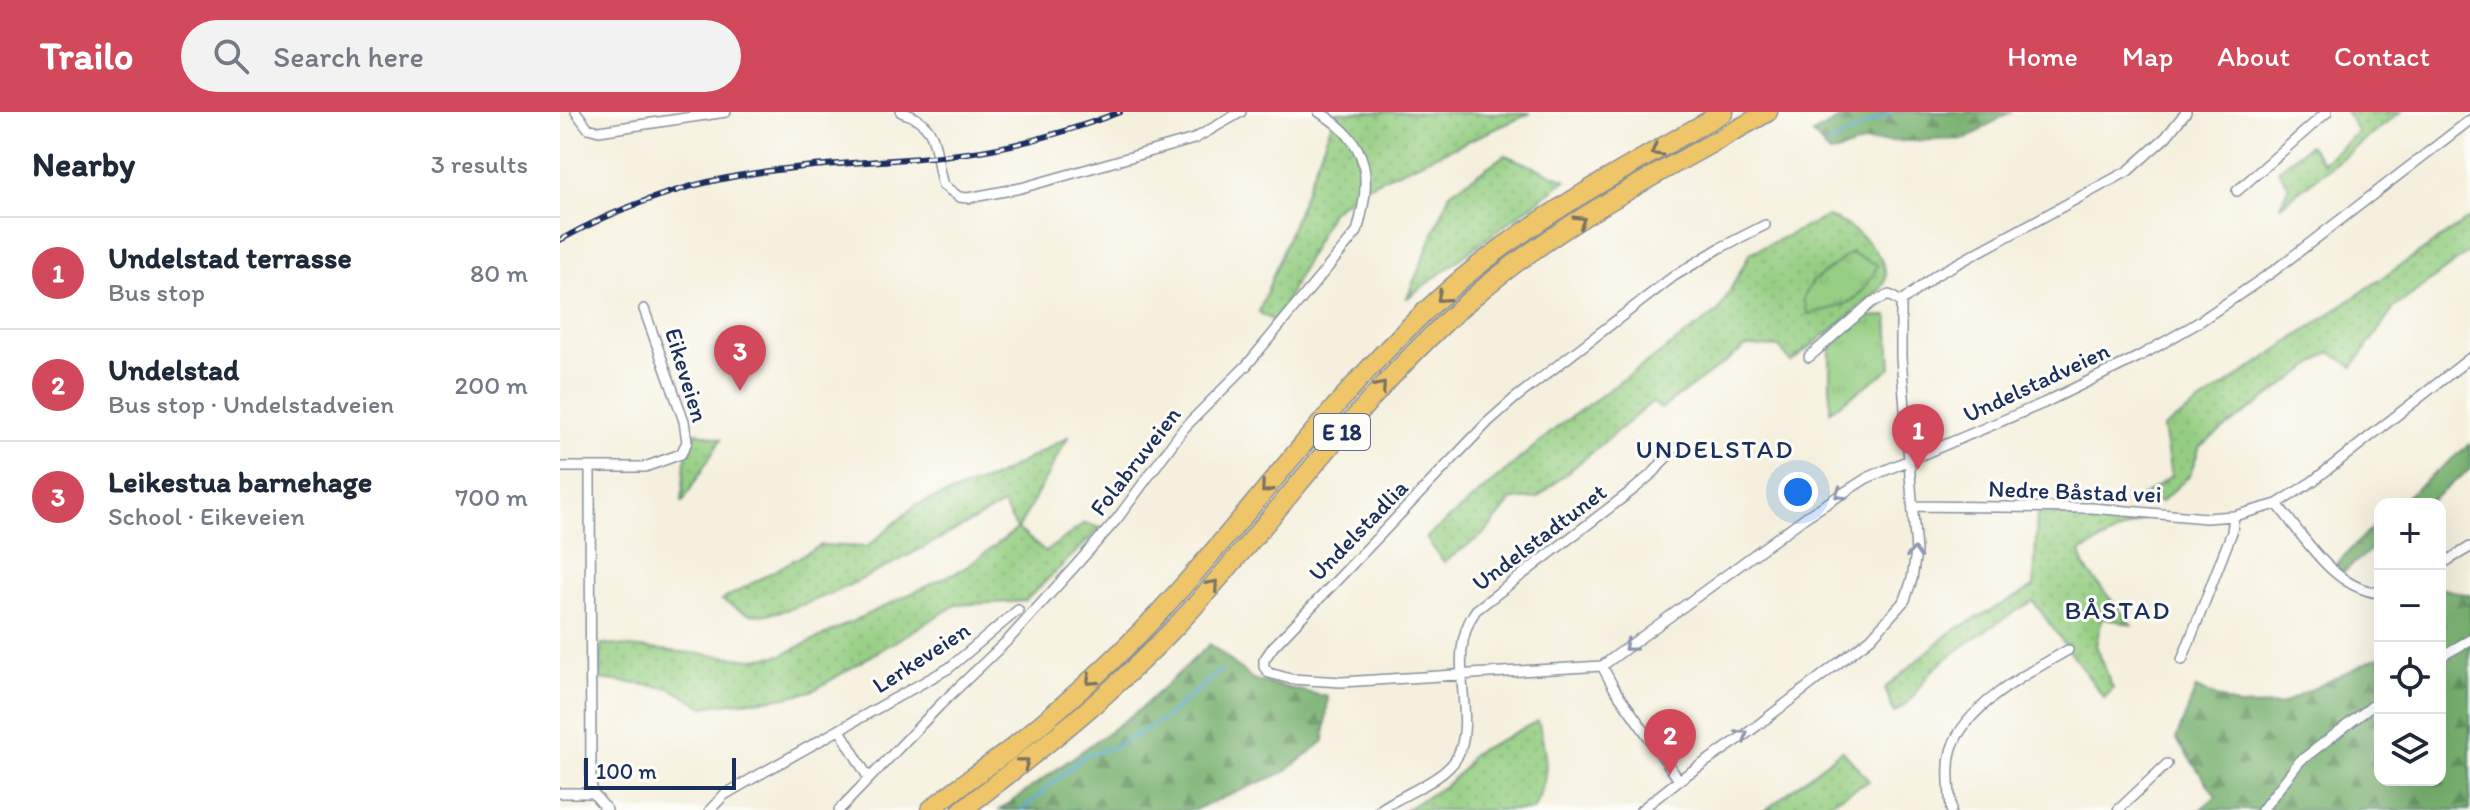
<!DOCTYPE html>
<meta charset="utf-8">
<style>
body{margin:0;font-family:Itim,sans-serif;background:#f2f2f3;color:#1f2937}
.controls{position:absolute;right:24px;bottom:24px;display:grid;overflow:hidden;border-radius:16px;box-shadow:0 8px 32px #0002}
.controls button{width:72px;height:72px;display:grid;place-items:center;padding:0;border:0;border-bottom:2px solid #e0e1e3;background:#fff;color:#1f2937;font:40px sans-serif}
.scale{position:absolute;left:24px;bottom:20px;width:152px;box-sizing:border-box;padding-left:8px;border:4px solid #1b2f5e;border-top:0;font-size:22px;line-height:28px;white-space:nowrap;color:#1b2f5e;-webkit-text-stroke:6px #fdfcf7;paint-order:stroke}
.you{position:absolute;left:1238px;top:380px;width:28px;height:28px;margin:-20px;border:6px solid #fff;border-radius:50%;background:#1a73e8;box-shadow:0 0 0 12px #1a73e833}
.badge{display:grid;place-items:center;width:52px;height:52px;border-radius:50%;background:#d1495b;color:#fff;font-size:26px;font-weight:700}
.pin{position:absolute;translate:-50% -66px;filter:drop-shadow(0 2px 4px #0008)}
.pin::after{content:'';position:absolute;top:42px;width:28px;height:24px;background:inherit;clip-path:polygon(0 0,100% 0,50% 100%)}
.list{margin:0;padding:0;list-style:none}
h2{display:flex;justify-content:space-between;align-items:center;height:104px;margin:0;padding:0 32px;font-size:34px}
h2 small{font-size:26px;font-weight:400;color:#747a83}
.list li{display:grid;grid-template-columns:52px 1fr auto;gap:24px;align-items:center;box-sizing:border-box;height:112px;padding:0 32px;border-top:2px solid #e0e1e3}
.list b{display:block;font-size:30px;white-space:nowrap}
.list p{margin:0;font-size:26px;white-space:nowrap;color:#747a83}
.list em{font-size:26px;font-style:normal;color:#747a83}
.icon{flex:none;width:44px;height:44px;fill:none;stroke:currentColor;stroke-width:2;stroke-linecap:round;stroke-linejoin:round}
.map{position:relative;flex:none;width:1910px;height:698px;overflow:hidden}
header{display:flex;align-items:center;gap:48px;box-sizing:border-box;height:112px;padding:0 40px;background:#d1495b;color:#fff}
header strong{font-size:38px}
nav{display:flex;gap:44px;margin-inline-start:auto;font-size:28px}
.search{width:560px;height:72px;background:#f2f2f3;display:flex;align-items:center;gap:20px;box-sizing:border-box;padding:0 28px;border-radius:44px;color:#747a83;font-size:30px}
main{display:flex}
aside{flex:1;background:#fff}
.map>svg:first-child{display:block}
.grass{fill:url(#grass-dots);stroke:#587e70;stroke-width:2}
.forest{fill:url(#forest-firs);stroke:#4a7067;stroke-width:2}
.park{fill:url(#park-tufts);stroke:#587e70;stroke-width:2}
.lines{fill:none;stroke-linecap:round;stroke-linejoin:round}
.stream{stroke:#58a9d3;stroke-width:3}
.minor-casing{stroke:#88909e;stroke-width:12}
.motorway-casing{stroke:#88909e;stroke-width:21}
.minor{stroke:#fff;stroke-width:9}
.motorway{stroke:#eec569;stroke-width:18}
.rail-casing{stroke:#1b2f5e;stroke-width:6}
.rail{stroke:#fdfcf7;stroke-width:3;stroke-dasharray:9;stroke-linecap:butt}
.oneway{stroke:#7a7263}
.oneway2{stroke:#8d97ae}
.labels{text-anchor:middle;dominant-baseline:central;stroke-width:6;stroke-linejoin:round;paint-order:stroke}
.shield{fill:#fdfcf7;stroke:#5f6c8c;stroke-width:2}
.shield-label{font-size:22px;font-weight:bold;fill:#1b2f5e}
.street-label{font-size:24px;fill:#1b2f5e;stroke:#fdfcf7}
.neighbourhood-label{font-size:26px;letter-spacing:2px;fill:#1b2f5e;stroke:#fdfcf7}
</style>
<header>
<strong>Trailo</strong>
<div class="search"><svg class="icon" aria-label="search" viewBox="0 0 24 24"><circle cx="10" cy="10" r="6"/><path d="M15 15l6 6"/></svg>Search here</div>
<nav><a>Home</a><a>Map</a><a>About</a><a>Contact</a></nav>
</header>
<main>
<aside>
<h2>Nearby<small>3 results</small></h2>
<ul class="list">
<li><span class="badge">1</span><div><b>Undelstad terrasse</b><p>Bus stop</p></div><em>80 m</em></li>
<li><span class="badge">2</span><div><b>Undelstad</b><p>Bus stop · Undelstadveien</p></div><em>200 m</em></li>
<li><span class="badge">3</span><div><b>Leikestua barnehage</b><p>School · Eikeveien</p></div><em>700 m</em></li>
</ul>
</aside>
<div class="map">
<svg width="1910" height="698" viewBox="0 0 1910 698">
<defs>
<pattern id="grass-dots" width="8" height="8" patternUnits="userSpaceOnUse" patternTransform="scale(2)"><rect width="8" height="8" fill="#95ce82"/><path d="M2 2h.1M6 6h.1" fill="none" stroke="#80b173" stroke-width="1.8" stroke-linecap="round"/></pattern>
<pattern id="forest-firs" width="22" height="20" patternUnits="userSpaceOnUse" patternTransform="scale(2)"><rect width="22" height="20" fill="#78b170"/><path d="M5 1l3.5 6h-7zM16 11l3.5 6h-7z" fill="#62905f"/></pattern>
<pattern id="park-tufts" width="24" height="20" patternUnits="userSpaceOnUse" patternTransform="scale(2)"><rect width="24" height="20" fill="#95ce82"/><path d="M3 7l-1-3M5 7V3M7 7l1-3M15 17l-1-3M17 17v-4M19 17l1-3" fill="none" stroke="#80b173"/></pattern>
</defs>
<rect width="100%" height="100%" fill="#fdfcf7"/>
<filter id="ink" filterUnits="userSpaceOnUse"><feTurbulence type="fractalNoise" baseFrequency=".0125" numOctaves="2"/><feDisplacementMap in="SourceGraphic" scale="16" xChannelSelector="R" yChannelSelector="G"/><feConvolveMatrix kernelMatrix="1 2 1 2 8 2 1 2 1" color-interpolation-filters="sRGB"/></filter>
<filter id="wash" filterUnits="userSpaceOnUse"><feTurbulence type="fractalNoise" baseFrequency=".006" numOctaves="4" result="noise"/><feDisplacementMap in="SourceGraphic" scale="32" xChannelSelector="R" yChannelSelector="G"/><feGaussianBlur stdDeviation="1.8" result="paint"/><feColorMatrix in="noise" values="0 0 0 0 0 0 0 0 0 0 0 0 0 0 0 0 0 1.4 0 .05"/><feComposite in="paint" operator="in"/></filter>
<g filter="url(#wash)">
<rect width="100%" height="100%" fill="#f5f0dd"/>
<path class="grass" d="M776,0l195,1 -169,75 -31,24 -56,110 -16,-10z
M1786,0h55l-121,94 9,-20 -11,-16 31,-25 14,17 35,-30z
M945,43l61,25 -159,118 43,-105z
M1267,105c23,5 62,37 58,63 -1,4 -4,8 -6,12l-88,70 -12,-15 -32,-1 -86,63 -9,-7 -115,96 -25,2 -28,34 -40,28 -18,-24 135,-114 158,-113 31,-58z
M1910,106v33l-76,57 -41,59 -23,-15 -130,94 -10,29 -29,27 -22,-3 32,-23 -8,-48z
M136,320l25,7 -39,64 3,-43z
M508,325l-50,92 27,23 40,-29 16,5 -76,73 -69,4 -142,85c-36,12 -73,10 -110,17l-34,-19 -70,-9 1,-35 152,15 29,-4 183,-87 52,-39 -14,-24c-50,24 -205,119 -253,109 -10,-2 -19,-9 -28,-14l99,-55 46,2 49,-42 77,-27z
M1477,402l106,5 -63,33 5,16 47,57 -30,-8 -6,28 17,44 -9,9 -71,-97c-34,20 -67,41 -98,67 -17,15 -18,32 -41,45l-9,-25 64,-55 85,-46z
M978,609c9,35 13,56 -5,89h-128l43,-26 17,-17 7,-13z
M1282,638l27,31 -52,29h-51z"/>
<path class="forest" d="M1291,0h159l-44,27 -101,3 -35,12 -17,-20z
M1910,332v25l-43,35h-29z
M1820,408v22l-38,31 -7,-8z
M1880,476l30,7v215h-270l16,-14 -40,-57 20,-51 42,18 42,-1 100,-49v124h60z
M650,532l44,36 74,17 -4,44 -39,31 -91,38h-194l139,-100z"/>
<path class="park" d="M1291,141l27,12c-20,40 -29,40 -70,49l-5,-15 9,-17z
M1328,204l3,52 -61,43v-63l29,-31z"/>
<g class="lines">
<path class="stream" d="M1268,32l64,-32
M462,698l63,-55 30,-8 50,-29 56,-48"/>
</g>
</g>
<g filter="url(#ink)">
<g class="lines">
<defs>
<path id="minor" d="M16,0l12,16 11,3 127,-19
M341,0c42,13 31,39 42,73l16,12 9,1 53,-10 173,-49 47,-27
M1677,79l90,-79
M1341,190l35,-27 192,-104 38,-34 20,-25
M1249,245l63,-55 17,-7 12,7
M0,355h85l36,-13 6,-12 -3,-21 -40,-112
M30,356l1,315 2,10 14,17
M1717,392c28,34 57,85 103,89
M1354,394l178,2 114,10 28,-2 43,-12 36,-23 157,-123
M1880,453l30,-18
M1880,545l30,-17
M1622,548l50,-128 2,-16
M1042,554l-260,16 -51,-3 -22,-6 -5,-6v-7l9,-13 215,-225 26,-23 160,-123 46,-28 45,-23
M280,618l29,49
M1119,668l-65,-92 -12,-22 205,-150 60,-38 177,-75 96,-47 56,-32 79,-54 195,-150
M0,681h33
M150,698l14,-15 31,-18 194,-109 69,-58
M279,698l101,-105 69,-66 68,-75 40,-45 67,-91 63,-63 110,-133c15,-54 14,-89 -38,-120
M820,698c22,-16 65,-30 77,-53 22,-41 -14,-101 19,-147l158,-121 21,-18 19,-23
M1081,698l38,-30 66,-45 126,-97 34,-38 7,-21 4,-27 -15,-195v-55
M1391,698c-1,-20 -5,-43 1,-62 14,-43 79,-77 116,-98
M1558,698l49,-46
M1702,698l38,-49 80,-61"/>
<path id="motorway" d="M370,698c26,-22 55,-41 82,-62 58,-47 114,-97 163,-153 95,-104 176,-222 284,-314 80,-67 174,-117 265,-169
M402,698c80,-61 159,-123 227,-198 95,-104 176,-221 283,-314 88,-76 195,-129 296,-186"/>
</defs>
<use href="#minor" class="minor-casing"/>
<use href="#motorway" class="motorway-casing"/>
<use href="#minor" class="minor"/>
<use href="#motorway" class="motorway"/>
<defs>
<path id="rail" d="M0,128c54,-30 115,-53 177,-64 76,-14 154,-13 230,-23 53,-7 103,-22 153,-41"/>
</defs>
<use href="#rail" class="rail-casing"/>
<use href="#rail" class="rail"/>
</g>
<defs><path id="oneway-chevron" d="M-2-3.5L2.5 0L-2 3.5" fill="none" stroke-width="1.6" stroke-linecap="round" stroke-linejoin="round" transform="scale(2)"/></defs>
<g class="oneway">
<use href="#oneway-chevron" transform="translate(1096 39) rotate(150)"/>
<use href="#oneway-chevron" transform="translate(1020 109) rotate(-32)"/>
<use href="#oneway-chevron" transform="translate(882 185) rotate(138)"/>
<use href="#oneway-chevron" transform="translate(821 275) rotate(-49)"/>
<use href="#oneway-chevron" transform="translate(706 376) rotate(130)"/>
<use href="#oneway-chevron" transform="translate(653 473) rotate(-49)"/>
<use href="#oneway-chevron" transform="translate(531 568) rotate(137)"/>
<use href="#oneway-chevron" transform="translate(464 651) rotate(-38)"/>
</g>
<g class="oneway2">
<use href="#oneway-chevron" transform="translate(1280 382) rotate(148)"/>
<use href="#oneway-chevron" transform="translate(1354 441) rotate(-86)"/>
<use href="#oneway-chevron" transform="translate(1069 534) rotate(142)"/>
<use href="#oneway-chevron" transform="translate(1183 623) rotate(-36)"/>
</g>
</g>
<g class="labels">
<rect class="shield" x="754" y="302" width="56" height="36" rx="6"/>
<g class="shield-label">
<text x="782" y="320">E 18</text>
</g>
<g class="street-label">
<text transform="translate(127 263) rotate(73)">Eikeveien</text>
<text transform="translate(1476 270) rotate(-25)">Undelstadveien</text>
<text transform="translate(575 349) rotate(-52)">Folabruveien</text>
<text transform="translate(1515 379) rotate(2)">Nedre Båstad vei</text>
<text transform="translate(798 418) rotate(-46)">Undelstadlia</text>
<text transform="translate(979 425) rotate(-37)">Undelstadtunet</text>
<text transform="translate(361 545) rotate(-33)">Lerkeveien</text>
</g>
<g class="neighbourhood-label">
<text x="1155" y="337">UNDELSTAD</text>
<text x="1558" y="498">BÅSTAD</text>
</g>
</g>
</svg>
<div class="controls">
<button>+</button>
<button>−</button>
<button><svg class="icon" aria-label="locate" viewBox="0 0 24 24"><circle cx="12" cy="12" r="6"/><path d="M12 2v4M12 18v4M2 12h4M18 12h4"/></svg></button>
<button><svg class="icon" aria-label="layers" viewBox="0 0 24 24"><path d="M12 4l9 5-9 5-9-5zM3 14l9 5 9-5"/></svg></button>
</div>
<div class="scale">100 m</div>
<div class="you"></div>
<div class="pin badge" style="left:1358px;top:358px">1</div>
<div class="pin badge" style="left:1110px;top:663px">2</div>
<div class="pin badge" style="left:180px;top:279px">3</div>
</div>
</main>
